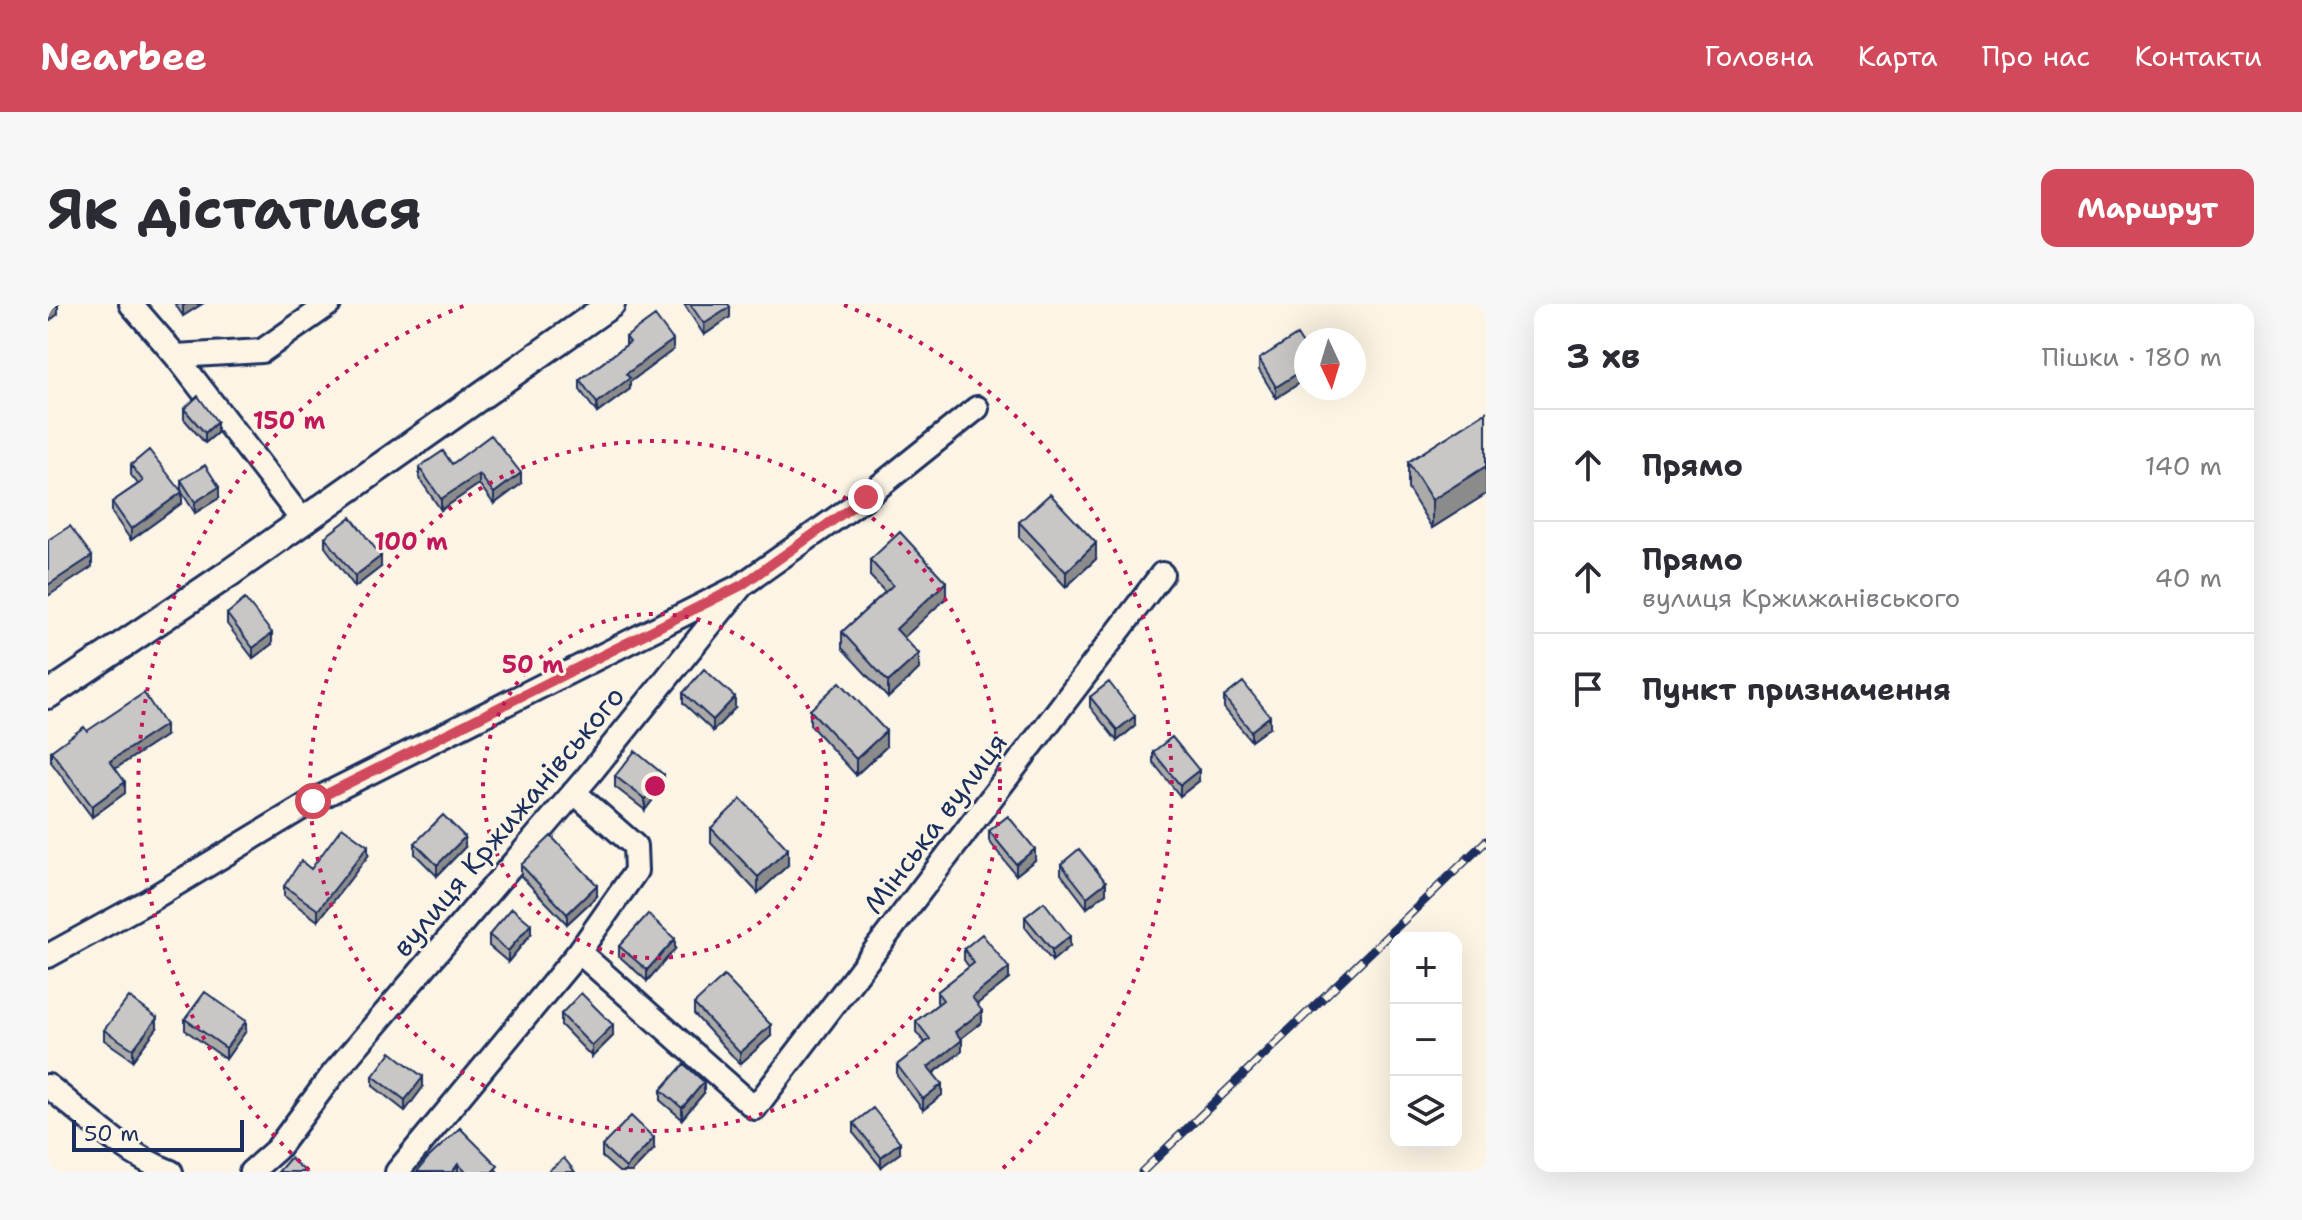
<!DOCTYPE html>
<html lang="uk">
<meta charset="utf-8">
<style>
body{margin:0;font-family:"Shantell Sans",sans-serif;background:#f7f7f7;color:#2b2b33}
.controls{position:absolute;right:24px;bottom:24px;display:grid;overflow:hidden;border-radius:16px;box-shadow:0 8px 32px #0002}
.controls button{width:72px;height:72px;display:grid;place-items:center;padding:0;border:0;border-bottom:2px solid #e1e1e2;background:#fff;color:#2b2b33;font:40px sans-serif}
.compass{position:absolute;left:1246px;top:24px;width:72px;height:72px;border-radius:50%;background:#fff;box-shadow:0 8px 32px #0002;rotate:176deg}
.scale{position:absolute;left:24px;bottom:20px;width:172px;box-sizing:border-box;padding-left:8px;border:4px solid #1b2f5e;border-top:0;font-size:22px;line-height:28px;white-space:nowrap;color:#1b2f5e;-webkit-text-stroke:6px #fcf5e5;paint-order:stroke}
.stop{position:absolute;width:24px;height:24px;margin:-18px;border:6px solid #d1495b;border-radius:50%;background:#fff}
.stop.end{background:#d1495b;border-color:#fff;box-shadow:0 2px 8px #0008}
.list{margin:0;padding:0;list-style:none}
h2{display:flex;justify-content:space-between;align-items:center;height:104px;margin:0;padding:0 32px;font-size:34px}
h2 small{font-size:26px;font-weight:400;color:#7c7c81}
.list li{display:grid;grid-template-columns:52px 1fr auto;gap:24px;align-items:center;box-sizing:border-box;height:112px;padding:0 32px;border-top:2px solid #e1e1e2}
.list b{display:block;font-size:30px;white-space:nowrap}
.list p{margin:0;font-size:26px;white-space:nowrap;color:#7c7c81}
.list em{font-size:26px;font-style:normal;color:#7c7c81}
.icon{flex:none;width:44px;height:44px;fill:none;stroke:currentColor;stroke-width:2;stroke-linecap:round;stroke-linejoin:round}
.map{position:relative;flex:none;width:1438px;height:868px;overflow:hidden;border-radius:16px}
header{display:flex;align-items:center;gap:48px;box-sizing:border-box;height:112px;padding:0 40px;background:#d1495b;color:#fff}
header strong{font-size:38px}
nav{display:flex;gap:44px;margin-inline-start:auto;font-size:28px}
.intro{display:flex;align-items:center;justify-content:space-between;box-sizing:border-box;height:192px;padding:0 48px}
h1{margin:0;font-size:56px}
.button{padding:20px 36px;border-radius:16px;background:#d1495b;color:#fff;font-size:28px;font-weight:700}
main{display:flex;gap:48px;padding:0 48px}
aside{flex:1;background:#fff;border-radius:16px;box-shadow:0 8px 32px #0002}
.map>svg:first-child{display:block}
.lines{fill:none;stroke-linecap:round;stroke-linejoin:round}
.minor-casing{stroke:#1b2f5e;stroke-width:28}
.tertiary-casing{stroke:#1b2f5e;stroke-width:32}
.minor{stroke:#fcf5e5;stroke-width:22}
.tertiary{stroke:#fcf5e5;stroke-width:26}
.rail-casing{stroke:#1b2f5e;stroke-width:9}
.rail{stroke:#fcf5e5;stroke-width:6;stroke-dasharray:18;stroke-linecap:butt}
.wall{fill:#acabaa;stroke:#1b2f5e;stroke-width:2}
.shaded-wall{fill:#8c8b8b;stroke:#1b2f5e;stroke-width:2}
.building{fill:#c8c7c6;stroke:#1b2f5e;stroke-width:2}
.route{stroke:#d1495b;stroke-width:10}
.ring{fill:none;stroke:#c2185b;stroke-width:4;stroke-dasharray:4 8}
.labels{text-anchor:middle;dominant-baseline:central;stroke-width:6;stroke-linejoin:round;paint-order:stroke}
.street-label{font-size:28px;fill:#1b2f5e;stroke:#fcf5e5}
.centre{fill:#c2185b;stroke:#fcf5e5;stroke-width:4}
.ring-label{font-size:24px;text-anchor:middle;font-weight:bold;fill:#c2185b;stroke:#fcf5e5;stroke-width:6;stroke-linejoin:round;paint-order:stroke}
</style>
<header>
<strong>Nearbee</strong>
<nav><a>Головна</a><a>Карта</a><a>Про нас</a><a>Контакти</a></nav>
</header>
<div class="intro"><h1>Як дістатися</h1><a class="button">Маршрут</a></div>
<main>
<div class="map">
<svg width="1438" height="868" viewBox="0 0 1438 868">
<rect width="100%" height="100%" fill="#fcf5e5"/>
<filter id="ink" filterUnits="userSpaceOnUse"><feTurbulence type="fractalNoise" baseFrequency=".0125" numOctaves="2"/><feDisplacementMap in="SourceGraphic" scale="16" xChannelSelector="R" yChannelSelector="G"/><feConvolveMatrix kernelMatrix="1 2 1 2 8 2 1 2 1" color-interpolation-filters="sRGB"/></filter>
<g filter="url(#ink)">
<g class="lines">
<defs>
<path id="minor" d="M83,0l45,52 127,165
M128,52l86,-5 67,-47
M531,648l176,156 407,-534
M0,652l100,-55 165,-100 421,-212
M0,782c38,30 77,69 123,86
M203,868l26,-23 56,-75 255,-298 154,-191 124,-88 111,-89
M349,868l182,-220 57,-81 -1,-25 -61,-54"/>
<path id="tertiary" d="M0,391l180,-121 383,-270"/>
</defs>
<use href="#minor" class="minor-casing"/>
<use href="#tertiary" class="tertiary-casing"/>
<use href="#minor" class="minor"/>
<use href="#tertiary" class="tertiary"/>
<defs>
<path id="rail" d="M1094,868l344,-331"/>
</defs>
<use href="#rail" class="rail-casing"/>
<use href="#rail" class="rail"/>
</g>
<path class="wall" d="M127,0h27l-19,12z
M636,0h44l2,13 -26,18z
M578,33l47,13 -43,32v7l-33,24 -17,-23v-10l46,-35z
M1258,45v30l-30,19 -17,-28v-11z
M136,105l33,24 -12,10 -21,-24z
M1438,108v82l-54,34 -24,-39v-27z
M404,160l69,20 -27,20 -15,-20 -38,26 -22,-32v-11z
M83,161l51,38 -51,37 -19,-27v-11l26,-18 -7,-9z
M133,176l38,18 -24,15 -14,-22z
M971,218l77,37 -30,28 -47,-50z
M277,233l56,30 -26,20 -30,-40z
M822,256l76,38 -43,39 16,32 -31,29 -46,-50v-16l43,-40 -15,-16z
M179,310l45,30 -19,14 -26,-34z
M635,389l52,15 -22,23 -30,-28z
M1042,393l45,29 -18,15 -27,-34z
M1176,393l46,30 -19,14 -27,-33z
M762,406l76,37 -30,28 -46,-50z
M39,427l78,5 -50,33 10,24 -33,24 -41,-55v-11z
M1105,448l46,29 -19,15 -27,-34z
M567,472l49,9 -19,25 -30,-23z
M663,524l77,37 -30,28 -47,-50z
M941,527l46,29 -19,15 -27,-34z
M367,539l50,4 -28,29 -22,-22z
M320,552l-50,65 -34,-25v-10l27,-17z
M1013,560l45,29 -19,15 -26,-34z
M473,561l76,31 -30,28 -46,-48z
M977,613l45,29 -18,15 -27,-34z
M483,630l-23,28 -19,-16v-11z
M571,642l56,3 -28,32 -28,-25z
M916,645l45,30 -32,25 5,18 -22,17 2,12 -28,22 8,22 -19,15 -26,-34v-11l28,-22 -9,-11v-11l22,-17 -1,-2v-10l32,-25 -5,-7z
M646,700l77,32 -31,28 -46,-50z
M513,710l52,22 -21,21 -31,-32z
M137,715l61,12 -20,28 -41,-29z
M109,724l-24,32 -29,-20v-10z
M325,772l50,11 -18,24 -32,-25z
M613,786l43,3 -22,26 -21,-18z
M806,819l46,30 -19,14 -27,-33z
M412,824l38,44h-81z
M554,842l52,3 -22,23h-13l-17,-15z"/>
<path class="shaded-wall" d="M10,0v10l-10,8v-10z
M138,0h16l-19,12v-10z
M682,3v10l-26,18v-11z
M625,36v10l-43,32v7l-33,24v-10l29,-29z
M1258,64v11l-30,19v-11z
M169,118v11l-12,10v-10z
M1438,162v28l-54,34v-28z
M473,169v11l-27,20v-11z
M431,170v10l-38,26v-11z
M171,183v11l-24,15v-11z
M134,188v11l-51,37v-11z
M1048,239v16l-30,28v-15z
M44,252v11l-44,29v-11z
M333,252v11l-26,20v-11z
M898,278v16l-50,47v-16z
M224,329v11l-19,14v-10z
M871,350v15l-31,29v-16z
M687,393v11l-22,23v-11z
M1087,412v10l-18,15v-11z
M1222,412v11l-19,14v-10z
M117,421v11l-55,36v-11z
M838,427v16l-30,28v-16z
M1151,466v11l-19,15v-11z
M616,471v10l-19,25v-11z
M77,478v11l-33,24v-11z
M417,533v10l-28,29v-11z
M320,542v10l-50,65v-11z
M740,545v16l-30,28v-16z
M987,545v11l-19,15v-11z
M1058,578v11l-19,15v-11z
M549,581v11l-30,28v-10z
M483,620v10l-23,28v-11z
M1022,632v10l-18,15v-11z
M627,635v10l-28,32v-11z
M961,664v11l-37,29v-11z
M934,707v11l-27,21v-11z
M109,714v10l-24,32v-11z
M198,717v10l-20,28v-11z
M565,721v11l-21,21v-11z
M723,721v11l-31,28v-11z
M914,736v11l-34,26v-10z
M375,773v10l-18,24v-11z
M656,778v11l-22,26v-11z
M894,780v11l-19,15v-11z
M606,834v11l-22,23h-6v-4z
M852,838v11l-19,14v-10z
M410,860v8h-6z"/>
<path class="building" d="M0,0h10l-10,8z
M642,0h38l2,3 -26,17z
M607,12l18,24 -47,34 4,4 -33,25 -17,-23 50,-38 -4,-5z
M1249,31l9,14v19l-30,19 -17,-28z
M150,92l19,26 -12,11 -21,-24z
M1438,108v54l-54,34 -24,-38z
M443,131l30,38 -27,20 -15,-19 -38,25 -22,-32 24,-16 9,13z
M101,146l33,42 -51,37 -19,-27 31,-21 -12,-16z
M157,161l14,22 -24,15 -14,-22z
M1002,190l46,49 -30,29 -47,-50z
M303,213l30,39 -26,20 -30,-39z
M22,222l22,30 -44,29v-45z
M852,228l46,50 -50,47 23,25 -31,28 -46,-50 51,-47 -23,-25z
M197,295l27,34 -19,15 -26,-34z
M656,365l31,28 -22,23 -30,-27z
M792,378l46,49 -30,28 -46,-49z
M1061,378l26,34 -18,14 -27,-33z
M1195,378l27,34 -19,15 -27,-34z
M96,389l21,32 -55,36 15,21 -33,24 -41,-55 33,-24 3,4z
M1124,433l27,33 -19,15 -27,-33z
M587,447l29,24 -19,24 -30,-23z
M693,495l47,50 -30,28 -47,-49z
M395,511l22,22 -28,28 -22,-22z
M960,512l27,33 -19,15 -27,-33z
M294,523l26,19 -50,64 -34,-24 17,-25 10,8z
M503,532l46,49 -30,29 -46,-49z
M1031,545l27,33 -19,15 -26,-33z
M996,598l26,34 -18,14 -27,-33z
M464,604l19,16 -23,27 -19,-16z
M600,610l27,25 -28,31 -28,-24z
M934,630l27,34 -37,29 10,14 -27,21 7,8 -34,27 14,17 -19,15 -26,-34 33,-26 -14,-18 27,-21 -6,-8 37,-29 -10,-14z
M676,672l47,49 -31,28 -46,-49z
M157,688l41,29 -20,27 -41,-29z
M533,689l32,32 -21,21 -31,-32z
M81,693l28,21 -24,31 -29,-19z
M343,748l32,25 -18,23 -32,-24z
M636,760l20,18 -22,26 -21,-18z
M825,804l27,34 -19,15 -27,-34z
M583,812l23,22 -28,30 -24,-22z
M412,824l38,38 -6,6h-26l-8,-8 -6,8h-35l10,-13z
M242,854l16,14h-28z
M516,854l11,14h-28z"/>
</g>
<g class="lines" filter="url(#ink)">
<path class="route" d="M265,497l429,-216 124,-88"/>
</g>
<g class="ring">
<circle cx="607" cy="482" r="172"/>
<circle cx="607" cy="482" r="345"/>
<path d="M261 866A517 517 0 0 1 418 1M796 1A517 517 0 0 1 953 866"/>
</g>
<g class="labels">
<g class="street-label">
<text transform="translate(460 517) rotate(-50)">вулиця Кржижанівського</text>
<text transform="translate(887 519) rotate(-53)">Мінська вулиця</text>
</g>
</g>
<circle cx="607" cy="482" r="12" class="centre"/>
<g class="ring-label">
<text x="241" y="125">150 m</text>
<text x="363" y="246">100 m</text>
<text x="485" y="369">50 m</text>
</g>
</svg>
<div class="controls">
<button>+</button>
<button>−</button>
<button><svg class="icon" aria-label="layers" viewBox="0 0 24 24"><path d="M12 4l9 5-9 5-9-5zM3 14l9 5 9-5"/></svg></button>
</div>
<svg class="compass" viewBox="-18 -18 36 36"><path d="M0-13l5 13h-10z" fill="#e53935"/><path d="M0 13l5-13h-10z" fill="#7c7c81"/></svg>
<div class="scale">50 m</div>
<div class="stop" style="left:265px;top:497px"></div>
<div class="stop end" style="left:818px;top:193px"></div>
</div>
<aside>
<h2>3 хв<small>Пішки · 180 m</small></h2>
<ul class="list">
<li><svg class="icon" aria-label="ahead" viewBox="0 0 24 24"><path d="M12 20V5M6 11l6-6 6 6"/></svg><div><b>Прямо</b></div><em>140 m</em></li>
<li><svg class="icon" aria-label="ahead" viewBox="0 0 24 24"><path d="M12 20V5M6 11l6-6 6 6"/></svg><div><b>Прямо</b><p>вулиця Кржижанівського</p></div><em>40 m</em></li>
<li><svg class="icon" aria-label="arrive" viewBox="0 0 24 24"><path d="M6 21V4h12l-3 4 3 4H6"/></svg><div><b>Пункт призначення</b></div></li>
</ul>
</aside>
</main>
